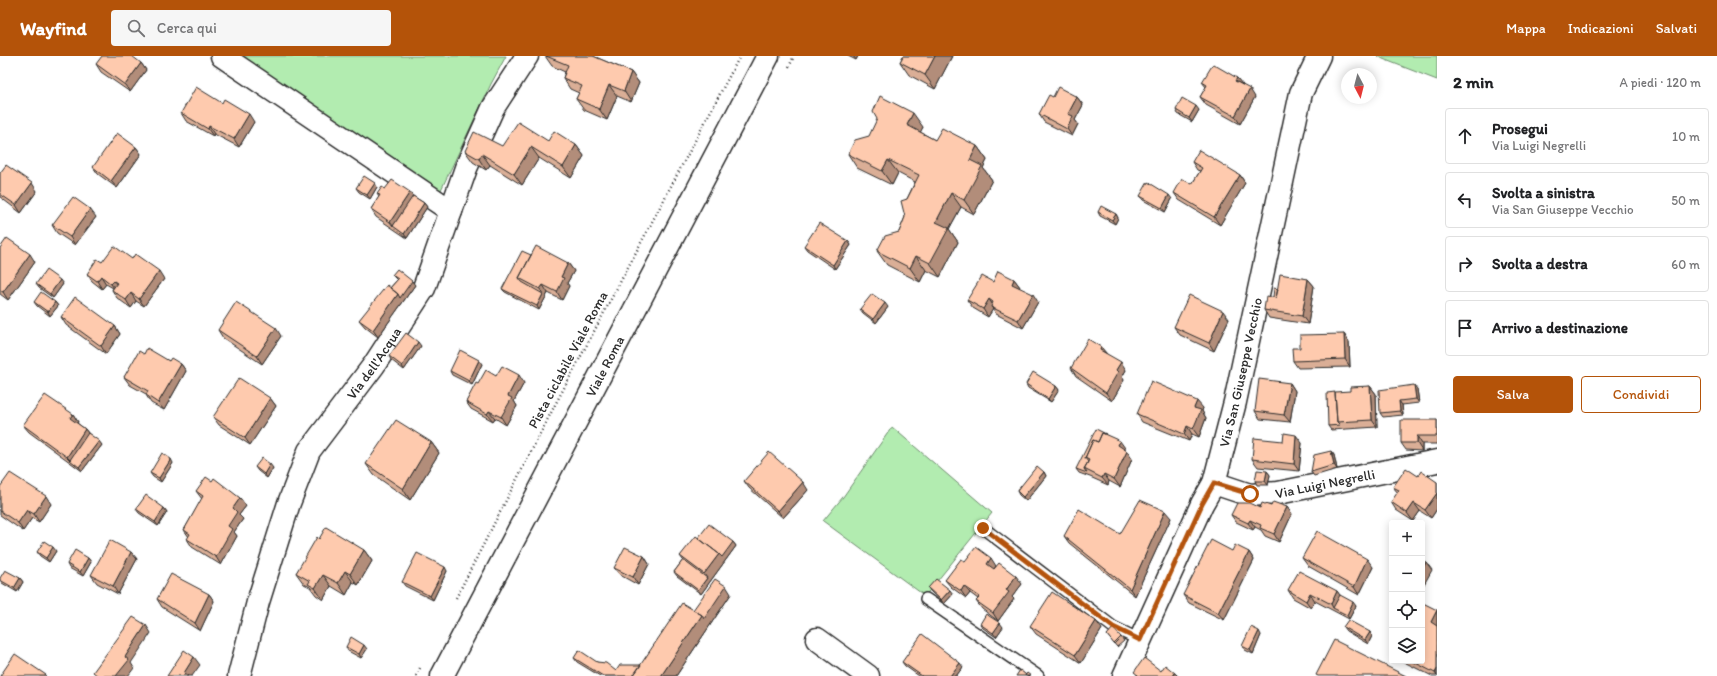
<!DOCTYPE html>
<html lang="it">
<meta charset="utf-8">
<style>
body{margin:0;font-family:Itim,sans-serif;background:#f6f6f6;color:#202124}
.controls{position:absolute;right:12px;bottom:12px;display:grid;overflow:hidden;border-radius:4px;box-shadow:0 2px 10px #0003}
.controls button{width:36px;height:36px;display:grid;place-items:center;padding:0;border:0;border-bottom:1px solid #e0e0e0;background:#fff;color:#202124;font:20px sans-serif}
.compass{position:absolute;left:1341px;top:12px;width:36px;height:36px;border-radius:50%;background:#fff;box-shadow:0 2px 10px #0003;rotate:173deg}
.stop{position:absolute;width:12px;height:12px;margin:-9px;border:3px solid #b45309;border-radius:50%;background:#fff}
.stop.end{background:#b45309;border-color:#fff;box-shadow:0 1px 4px #0008}
.list{margin:0;padding:0;list-style:none}
h2{display:flex;justify-content:space-between;align-items:center;height:52px;margin:0;padding:0 16px;font-size:17px}
h2 small{font-size:13px;font-weight:400;color:#757577}
.list li{display:grid;grid-template-columns:26px 1fr auto;gap:12px;align-items:center;box-sizing:border-box;height:56px;margin:0 8px 8px;padding:0 8px;border:1px solid #e0e0e0;border-radius:4px}
.list b{display:block;font-size:15px;white-space:nowrap}
.list p{margin:0;font-size:13px;white-space:nowrap;color:#757577}
.list em{font-size:13px;font-style:normal;color:#757577}
.actions{display:flex;gap:8px;padding:12px 16px}
.actions a{flex:1;padding:9px 0;border:1px solid #b45309;border-radius:4px;text-align:center;font-size:14px;color:#b45309}
.actions .main{background:#b45309;color:#fff}
.icon{flex:none;width:22px;height:22px;fill:none;stroke:currentColor;stroke-width:2;stroke-linecap:round;stroke-linejoin:round}
.map{position:relative;flex:none;width:1437px;height:620px;overflow:hidden}
header{display:flex;align-items:center;gap:24px;box-sizing:border-box;height:56px;padding:0 20px;background:#b45309;color:#fff}
header strong{font-size:19px}
nav{display:flex;gap:22px;margin-inline-start:auto;font-size:14px}
.search{width:280px;height:36px;background:#f6f6f6;display:flex;align-items:center;gap:10px;box-sizing:border-box;padding:0 14px;border-radius:4px;color:#757577;font-size:15px}
main{display:flex}
aside{flex:1;background:#fff}
.map>svg:first-child{display:block}
.green{fill:#b2ecb0;stroke:#6e8c6e}
.lines{fill:none;stroke-linecap:round;stroke-linejoin:round}
.lane-casing{stroke:#2b2b2b;stroke-width:14}
.street-casing{stroke:#2b2b2b;stroke-width:25}
.secondary-casing{stroke:#2b2b2b;stroke-width:25}
.path{stroke:#2b2b2b;stroke-width:2.5;stroke-dasharray:1 3;stroke-linecap:butt}
.lane{stroke:#fff;stroke-width:11}
.street{stroke:#fff;stroke-width:22}
.secondary{stroke:#fff;stroke-width:22}
.wall{fill:#daae96;stroke:#2b2b2b}
.shaded-wall{fill:#b28d7a;stroke:#2b2b2b}
.building{fill:#fecaae;stroke:#2b2b2b}
.route{stroke:#b45309;stroke-width:5}
.labels{text-anchor:middle;dominant-baseline:central;stroke-width:4;stroke-linejoin:round;paint-order:stroke}
.street-label{font-size:14px;fill:#2b2b2b;stroke:#fff}
</style>
<header>
<strong>Wayfind</strong>
<div class="search"><svg class="icon" aria-label="search" viewBox="0 0 24 24"><circle cx="10" cy="10" r="6"/><path d="M15 15l6 6"/></svg>Cerca qui</div>
<nav><a>Mappa</a><a>Indicazioni</a><a>Salvati</a></nav>
</header>
<main>
<div class="map">
<svg width="1437" height="620" viewBox="0 0 1437 620">
<rect width="100%" height="100%" fill="#fff"/>
<filter id="ink" filterUnits="userSpaceOnUse"><feTurbulence type="fractalNoise" baseFrequency=".025" numOctaves="2"/><feDisplacementMap in="SourceGraphic" scale="8" xChannelSelector="R" yChannelSelector="G"/><feConvolveMatrix kernelMatrix="1 2 1 2 8 2 1 2 1" color-interpolation-filters="sRGB"/></filter>
<g filter="url(#ink)">
<path class="green" d="M238,0h268l-15,28 -51,108z
M1378,0h59v24l-54,-21z
M892,371l100,86 -67,83 -102,-75 20,-24z"/>
<g class="lines">
<defs>
<path id="lane" d="M983,472l130,99 27,13
M926,543l112,77"/>
<g id="street">
<path d="M222,0l229,155"/>
<path id="s1" d="M1214,427l36,12 28,-2 159,-32"/>
<path d="M817,583l51,37"/>
<path id="s2" d="M239,620l19,-74 31,-99 20,-52 65,-86 50,-77 42,-120 27,-60 34,-52"/>
<path id="s3" d="M1124,620l78,-172 12,-21 21,-81 66,-309 18,-37"/>
</g>
<g id="secondary">
<path id="s4" d="M442,620l326,-620"/>
</g>
</defs>
<use href="#lane" class="lane-casing"/>
<use href="#street" class="street-casing"/>
<use href="#secondary" class="secondary-casing"/>
<path class="path" d="M789,11l5,-11
M456,542l99,-193 185,-349
M416,620l4,-8"/>
<use href="#lane" class="lane"/>
<use href="#street" class="street"/>
<use href="#secondary" class="secondary"/>
</g>
<path class="wall" d="M545,0h48l38,16 8,11 -8,19 -14,-6 -10,24 -23,-10 -8,-11 3,-6 -9,-4 -7,-11 2,-6 -13,-6z
M848,0h10l-2,4z
M903,0h49l-17,33 -26,-14 -9,-13z
M141,7l5,7 -16,22 -29,-20 -5,-8z
M1237,22l5,7 13,12 -15,27 -34,-19 -6,-8 6,-10 -4,-5z
M1053,41h24l6,8 -8,15 3,4 -6,12 -28,-14 -5,-8z
M1176,54h23l-7,12 -14,-8z
M181,57l73,9 -15,25 -25,-13 -1,2 -27,-15z
M923,71l-3,5 15,8 42,6 10,14 -4,8 9,12 -18,34 -13,-7 -12,22 9,13 -18,35 -14,-7 -6,12 -33,-17 -10,-14 22,-19 6,-15 2,-18 8,-17 -17,-9 -6,12 -35,-17 -9,-14z
M548,85l28,4 8,11 -13,22 -32,-20 -17,27 -32,-20 -4,5 -13,-8 -8,-11z
M136,91l5,7 -24,34 -19,-14 -5,-7z
M1192,106l48,13 5,8 -25,42 -41,-25 -5,-7 18,-9 8,-13 -3,-1z
M0,117l37,18 -16,22 -21,-16z
M377,131l-7,12 -11,-7 -3,-4z
M385,133l28,7 11,7 3,4 -20,31 -31,-21 -5,-8 8,-12 -2,-3z
M1140,140l32,3 -7,13 -22,-12z
M1098,156l18,2 2,4 -3,6 -15,-8z
M96,161l-21,28 -18,-12 -5,-8z
M848,185l3,4 -16,24 -28,-19 -3,-4z
M0,192l35,14 -27,38 -8,-6z
M531,199l37,8 6,8 -7,12 2,3 -7,14 -14,-7 -9,17 -34,-18 -3,-3z
M132,203l32,20 -20,27 -8,-5 -5,7 -14,-10 -5,-8 1,-2 -7,-4 -4,5 -10,-8 -5,-7 15,-12z
M392,219l23,10 -37,52 -13,-10 -6,-7 31,-32 7,-8z
M1014,223l6,8 -1,1 19,14 -15,26 -27,-14 -3,-5 -5,8 -15,-9 -6,-8 26,-18z
M1308,223l6,7 -6,38 -39,-6 -5,-8 14,-21z
M36,228h27l-10,14 -14,-10z
M34,246h21l3,4 -8,10 -13,-10z
M888,251l-12,16 -13,-10 -3,-4z
M61,261l54,9 5,8 -14,20 -40,-29z
M1229,263l-15,32 -34,-16 -6,-8z
M218,274l63,6 -19,28 -39,-26z
M1344,278l5,8 1,25 -52,1 -5,-7 7,-13z
M421,290l-17,24 -13,-10 -2,-4z
M1101,291l5,7 20,16 -4,7 2,3 -12,21 -36,-25 -5,-8z
M144,298l37,10 5,7 -22,39 -13,-7 -5,-8v-1l-16,-9 -6,-8z
M482,308l-10,21 -20,-10 -2,-4z
M496,320l28,7 -10,18 3,5 -11,19 -11,-7 -2,3 -22,-12 -5,-7 12,-18z
M1290,327l5,8 -5,31 -30,-3 -5,-8z
M1026,328l30,2 3,4 -8,12 -23,-14z
M1370,330l6,8 1,33 -46,3 -3,-4 22,-35z
M1417,333l2,14 -17,2 1,10 -20,2 -3,-4z
M270,342l6,8 -26,39 -31,-20 -6,-8z
M1203,352l-1,3 4,7 -7,19 -7,-3 -3,7 -47,-19 -5,-8z
M73,358l5,8 -1,1 8,6 3,4 14,12 -20,26 -53,-39 -6,-7z
M1437,364v24h-15v7l-16,-1 -5,-7z
M1106,379l19,13v1l7,10 -12,28 -11,-6 -1,4 -18,-8 -11,-4 -3,-4z
M1283,385l19,2 -3,28 -41,-4 -6,-8z
M431,386l8,11 -29,47 -36,-25 -8,-11z
M1331,395l3,4 3,14 -23,7 -3,-4z
M173,407l-12,19 -8,-5 -3,-4z
M255,411l18,1 -6,10 -9,-7z
M1267,415l3,4 -2,10h-11l-2,-4z
M1044,416l2,4 -20,25 -7,-6 -2,-4z
M1418,420l19,6v27l-6,9 -11,-7 -7,10 -17,-11 -5,-8 7,-9 -5,-6z
M212,425l28,17 6,8 -7,9 4,4 -9,13 3,4 -16,29 -29,-18 -5,-8 2,-2 -5,-7 18,-31 -6,-8z
M744,425l64,9 -25,28 -34,-30z
M0,431l51,17 -12,18 -7,-4 -9,13 -23,-16z
M1271,450l16,1 5,7 -13,28 -14,-6 -4,-6 -6,-3 -2,3 -17,-8 -5,-7 29,-7z
M164,452l3,4 -9,14 -19,-13 -3,-4z
M1171,462l-36,78 -66,-53 -5,-7 56,-2z
M698,482l35,4 3,4 -35,48 -24,-18 -3,-4 9,-12 -3,-4z
M319,483l45,11 8,11 -14,24 -5,-3 -7,13 -15,-9 -8,14 -7,-5 -6,-8 -6,-3 -8,-11z
M56,495l-7,11 -9,-6 -3,-4z
M1232,495l17,1 5,8 -30,60 -35,-17 -6,-8z
M131,496l6,7 -19,35 -21,-11 -6,-8z
M644,500l5,8 -11,21 -18,-10 -6,-7z
M88,502l3,4 -8,14 -14,-8 -2,-4z
M1302,502l71,9 -14,28 -51,-29z
M965,505l31,5 -2,3 28,15 -10,13 2,2 -16,22 -16,-12 -6,-8 2,-2 -8,-6 -4,5 -15,-11 -6,-7z
M447,515l-14,29 -28,-14 -3,-4z
M0,522h20l3,4 -6,10 -15,-9 -2,-3z
M928,532l25,6 -9,10 -13,-12z
M1288,534l49,1 3,5 16,10 -7,13 -34,-18 -4,7 -18,-10z
M209,538l5,7 -14,30 -38,-24 -5,-8z
M731,538l-55,82h-76l-23,-14 -3,-4 23,4 19,9 25,-6 52,-55z
M1437,554v66h-5l-30,-15h20z
M980,568l23,3 -7,10 -13,-9z
M1030,570l72,3 -21,34 -45,-29z
M1343,571l27,5 2,4 -4,8 -22,-13z
M1107,579l14,2 3,4 -7,6z
M1261,579l-8,19 -8,-4 -3,-4z
M346,591l21,2 -6,9 -13,-7z
M902,606l61,5 -7,9h-37l-14,-10z"/>
<path class="shaded-wall" d="M853,0h5l-2,4z
M935,0h17l-17,33 -10,-14z
M141,7l5,7 -16,22 -5,-7z
M631,16l8,11 -8,19 -7,-11z
M1237,22l6,7 -8,-4z
M609,29l8,11 -10,24 -8,-11z
M1250,33l5,8 -15,27 -5,-8z
M1077,41l6,8 -8,15 3,4 -6,12 -5,-7 1,-15z
M1196,50l3,4 -7,12 -3,-4z
M913,57l10,14 -6,12 -10,-14z
M249,58l5,8 -15,25 -5,-8z
M209,70l5,8 -1,2 -5,-7z
M576,89l8,11 -13,22 -8,-11z
M977,90l10,14 -4,8 9,12 -18,34 -10,-14 6,-40z
M136,91l5,7 -24,34 -6,-7z
M531,91l8,11 -17,27 -8,-11z
M482,98l8,11 -4,5 -7,-11z
M888,104l10,13 -6,12 -10,-14z
M1240,119l5,8 -25,42 -6,-8z
M32,127l5,8 -16,22 -5,-8z
M375,127l2,4 -7,12 -3,-4z
M410,136l5,8 -22,26 -3,-4z
M951,137l10,14 -12,22 9,13 -18,35 -10,-14 6,-41z
M1169,139l3,4 -7,13 -3,-4z
M424,147l3,4 -20,31 -3,-4z
M90,153l6,8 -21,28 -5,-8z
M1116,158l2,4 -3,6 -3,-4z
M848,185l3,4 -16,24 -2,-4z
M30,198l5,8 -27,38 -5,-8z
M916,200l10,14 -6,12 -10,-14z
M568,207l6,8 -7,12 2,3 -7,14 -5,-8 4,-15z
M159,215l5,8 -20,27 -5,-7z
M101,220l5,8 -4,5 -5,-8z
M1014,223l6,8 -3,5 -5,-8z
M1308,223l6,7 -6,38 -6,-8z
M60,224l3,4 -10,14 -3,-4z
M114,225l5,7 -2,4 -6,-8z
M412,225l3,4 -37,52 -5,-7 25,-36z
M543,229l5,8 -9,17 -2,-4 6,-12 -3,-5z
M131,237l5,8 -5,7 -5,-8z
M1033,238l5,8 -15,26 -5,-8z
M989,243l5,8h-3l2,2 -5,8 -5,-8z
M55,246l3,4 -8,10 -2,-4z
M885,247l3,4 -12,16 -3,-4z
M1223,255l6,8 -15,32 -5,-8z
M115,270l5,8 -14,20 -5,-8z
M276,272l5,8 -19,28 -5,-8z
M1344,278l5,8 1,25 -5,-8z
M418,286l3,4 -17,24 -2,-4z
M1101,291l6,7 -7,-4z
M479,304l3,4 -10,21 -3,-4z
M1121,306l5,8 -4,7 2,3 -12,21 -6,-8 10,-23z
M181,308l5,7 -22,39 -6,-7z
M519,319l5,8 -10,18 3,5 -11,19 -5,-8 7,-21z
M1290,327l5,8 -5,31 -6,-7z
M1414,329l3,4 2,14 -3,-4z
M1056,330l3,4 -8,12 -3,-3z
M1370,330l6,8 1,33 -5,-7z
M270,342l6,8 -26,39 -5,-7z
M1197,345l6,7 -1,3 4,7 -7,19 -6,-8 1,-21z
M1399,345l3,4 1,10 -3,-4z
M489,355l6,7 -2,3 -6,-7z
M73,358l5,8 -3,4 -5,-8z
M1187,370l5,8 -3,7 -5,-7z
M85,373l6,8 -21,23 -3,-3z
M1296,379l6,8 -3,28 -5,-7z
M1417,380l5,8v7l-5,-8z
M99,385l3,4 -20,26 -3,-4z
M1120,385l5,7 -2,5 -5,-8z
M431,386l8,11 -29,47 -7,-11z
M1127,395l5,8 -12,28 -6,-8z
M1331,395l3,4 3,14 -3,-4z
M171,403l2,4 -12,19 -2,-4z
M270,408l3,4 -6,10 -3,-4z
M1267,415l3,4 -2,10 -3,-4z
M1044,416l2,4 -20,25 -3,-4z
M1104,418l5,7 -1,4 -6,-7z
M803,426l5,8 -25,28 -5,-7z
M1437,437v16l-6,9 -6,-8z
M46,440l5,8 -12,18 -5,-8z
M240,442l6,8 -7,9 4,4 -9,13 3,4 -16,29 -5,-8 12,-31 5,-18z
M1414,447l6,8 -7,10 -6,-8z
M1287,451l5,7 -13,28 -5,-8z
M164,452l3,4 -9,14 -3,-4z
M27,454l5,8 -9,13 -5,-8z
M1165,455l6,7 -36,78 -5,-7z
M1250,464l5,7 -2,3 -5,-7z
M733,486l3,4 -35,48 -3,-4 9,-12 -3,-4 15,-20z
M53,491l3,4 -7,11 -3,-4z
M364,494l8,11 -14,24 -8,-11z
M131,496l6,7 -19,35 -5,-8z
M1249,496l5,8 -30,60 -6,-7z
M644,500l5,8 -11,21 -5,-8z
M88,502l3,4 -8,14 -3,-4z
M991,502l5,8 -4,6 -5,-8z
M1367,503l6,8 -14,28 -5,-8z
M1426,506l6,8 -10,18v-18z
M445,511l2,4 -14,29 -3,-4z
M345,515l8,11 -7,13 -8,-12z
M323,519l8,11 -8,14 -8,-12z
M1016,520l6,8 -10,13 2,2 -16,22 -5,-8 13,-23z
M20,522l3,4 -6,10 -3,-4z
M726,530l5,8 -55,82h-15l41,-61z
M964,530l6,7 -4,5 -5,-7z
M950,534l3,4 -9,10 -3,-4z
M1337,535l6,8 -10,9 -2,-4z
M1310,537l5,8 -4,7 -5,-7z
M209,538l5,7 -14,30 -5,-8z
M1353,546l3,4 -7,13 -2,-4z
M1437,554v18l-6,-6z
M1096,565l6,8 -21,34 -6,-8z
M1000,567l3,4 -7,10 -3,-4z
M146,569l5,8 -20,30 3,5 -6,8h-12l9,-19z
M1259,575l2,4 -8,19 -3,-4z
M1370,576l2,4 -4,8 -3,-4z
M364,589l3,4 -6,9 -2,-4z
M194,601l6,8 -8,11h-6l-2,-3z
M960,607l3,4 -7,9h-6z
M1437,613v7l-2,-3z
M1175,617l3,3h-5z"/>
<path class="building" d="M102,0h30l9,7 -16,22 -29,-21z
M546,0h47l38,16 -7,19 -15,-6 -10,24 -23,-10 6,-13 -19,-8 5,-13z
M903,0h32l-10,19 -25,-13z
M1213,8l24,14 -2,3 15,8 -15,27 -35,-19 7,-12 -5,-3z
M196,31l26,16 2,-4 25,15 -15,25 -25,-13 -1,3 -27,-16z
M1058,31l19,10 -9,17 5,2 -6,13 -28,-15 10,-19 4,2z
M880,40l33,17 -6,12 28,15 7,-12 35,18 -7,14 12,6 -18,34 -13,-7 -15,29 13,6 -19,35 -14,-7 -6,12 -33,-17 8,-15 14,-4 6,-15 -4,-16 6,-2 12,-24 -31,-15 -6,11 -34,-17 7,-14 14,-4 8,-17 -4,-7z
M1182,42l14,8 -7,12 -13,-8z
M518,66l30,19 6,-10 22,14 -13,22 -32,-20 -17,27 -32,-20 -3,5 -14,-8 9,-19 28,14z
M117,77l19,14 -25,34 -18,-14z
M1199,94l41,25 -26,42 -40,-24 8,-14 10,5 10,-16 -10,-6z
M6,109l26,18 -16,22 -16,-11v-21z
M364,120l11,7 -8,12 -11,-7z
M392,124l18,12 -20,30 -19,-13 9,-14 -3,-1 5,-7 3,2z
M1148,126l21,13 -7,13 -22,-12z
M413,140l11,7 -20,31 -11,-8z
M73,141l17,12 -20,28 -18,-12z
M1101,150l15,8 -4,6 -14,-8z
M819,167l29,18 -15,24 -29,-19z
M7,182l23,16 -27,38 -3,-2v-42z
M114,190l18,13 3,-5 24,17 -20,28 -8,-6 -5,7 -14,-10 5,-7 -3,-2 -3,3 -10,-8 -4,5 -10,-7 10,-15 5,3z
M536,190l32,17 -7,14 3,1 -7,14 -14,-7 -3,4 -21,-11z
M522,195l9,4 -12,23 3,4 21,12 -6,12 -35,-17z
M397,213l15,12 -12,17 -2,-4 -8,-6 8,-9 -6,-4z
M46,214l14,10 -10,14 -14,-10z
M998,215l16,8 -2,5 21,10 -15,26 -27,-13 2,-5 -4,-3 -6,10 -16,-9 15,-24 11,6z
M1280,218l28,5 -6,37 -38,-6 2,-14 10,2z
M387,229l11,9 -25,36 -14,-10z
M1274,232l4,1 -2,9 -3,-1z
M41,236l14,10 -7,10 -14,-10z
M872,238l13,9 -12,16 -13,-10z
M1189,239l34,16 -14,32 -35,-16z
M75,241l40,29 -14,20 -40,-29z
M236,246l40,26 -19,28 -39,-26z
M406,277l12,9 -16,24 -13,-10z
M1344,278l1,25 -52,2 -1,-13h8v-13z
M1088,283l13,8 -1,3 21,12 -5,8 2,2 -12,21 -35,-25z
M147,292l22,13 2,-3 10,6 -23,39 -12,-8 2,-4 -24,-14 15,-26 5,3z
M460,294l19,10 -10,21 -19,-10z
M502,310l17,9 -11,21 4,2 -11,19 -12,-6 -2,3 -21,-12 10,-19 2,1 8,-14 10,6z
M1033,316l23,14 -8,13 -22,-15z
M239,322l31,20 -25,40 -32,-21z
M1259,323l31,4 -6,32 -29,-4z
M1151,325l46,20 -3,7 7,2 -8,19 -6,-3 -3,8 -47,-20z
M1414,329l2,14 -17,2 1,10 -20,2 -1,-23z
M1370,330l2,34 -35,2 -2,-30 15,-1v-4z
M1335,336l2,30 3,3 -12,1 -1,-33z
M45,339l28,19 -3,4 15,11 -18,28 -44,-32z
M396,364l35,22 -28,47 -37,-25z
M1401,364h36v16h-20v7h-16z
M1096,373l10,5 -4,-1 -4,9 -5,-2 -8,18 3,4 -4,7 3,4 -11,-4z
M88,377l11,8 -20,26 -9,-7z
M1102,377l18,8 -2,4 9,6 -13,28 -10,-5 -2,4 -18,-9 5,-9 -4,-2 8,-18 5,2z
M1284,377l12,2 -2,29 -42,-5 2,-21 29,3z
M1331,395l3,14 -23,7 3,-17z
M769,396l34,30 -25,29 -34,-30z
M162,397l9,6 -12,19 -9,-5z
M262,402l8,6 -6,10 -9,-7z
M1037,410l7,6 -21,25 -6,-6z
M1406,412l12,8 3,-5 16,11v11l-12,17 -11,-7 -7,10 -16,-11 8,-12 -6,-3z
M1257,414l10,1 -2,10h-10z
M10,417l36,23 -12,18 -7,-4 -9,13 -18,-12v-24z
M206,421l6,4 2,-3 26,20 -7,10 4,4 -9,14 4,3 -16,28 -29,-18 3,-5 -6,-4 19,-34 -7,-5z
M146,439l18,13 -9,14 -19,-13z
M1140,444l25,11 -35,78 -66,-53 15,-27 41,25z
M1273,446l14,5 -13,27 -14,-6 1,-3 -11,-5 -2,3 -17,-8 6,-12h12l11,5 2,-5 9,3z
M709,468l24,18 -11,15 -3,-3 -21,-16z
M326,471l38,23 -14,24 -5,-3 -7,12 -15,-8 -8,13 -7,-4 2,-3 -14,-8 21,-36 2,2z
M1317,475l50,28 -13,28 -52,-29z
M696,480l23,18 -15,20 -24,-18z
M110,484l21,12 -18,34 -22,-11z
M1211,484l21,11 3,-6 14,7 -31,61 -35,-18z
M44,485l9,6 -7,11 -9,-6z
M625,491l19,9 -11,21 -19,-9z
M976,491l15,11 -4,6 7,5 5,-6 17,13 -10,14 3,2 -16,21 -17,-12 4,-4 -16,-11 -3,5 -16,-11 16,-21 4,2z
M75,494l13,8 -8,14 -13,-8z
M417,497l28,14 -15,29 -28,-14z
M683,504l24,18 -9,12 -24,-18z
M1422,504l4,2 -4,8z
M5,514l15,8 -6,10 -14,-8v-2z
M1299,515l38,20 -6,13 -21,-11 -4,8 -18,-11z
M171,518l38,20 -14,29 -38,-24z
M715,523l11,7 -22,33 -2,-4 -9,-5z
M936,523l14,11 -9,10 -13,-12z
M1052,536l44,29 -21,34 -45,-29z
M1340,539l13,7 -6,13 -14,-7z
M682,547l20,12 -41,61h-28z
M1423,547l14,7 -6,12 6,4v43l-2,4 -23,-12h10v-56z
M986,558l14,9 -7,10 -13,-9z
M133,561l13,8 -21,32 4,3 -13,16h-18l-5,-4z
M1348,564l22,12 -5,8 -22,-13z
M1251,571l8,4 -9,19 -8,-4z
M1113,572l8,9 -7,7 -7,-9z
M922,578l38,29 -10,13h-28l-20,-14z
M351,581l13,8 -5,9 -13,-7z
M1334,584l72,36h-88l-2,-1z
M184,594l10,7 -10,16 4,3h-21z
M579,594l18,12 9,1 10,8 4,-6h21l-8,11h-30l-29,-18z
M15,598l31,21 -1,1h-45z
M1144,602l17,13 4,-6 10,8 -2,3h-34l-5,-4z
M1020,614l6,5 -1,1h-9z
M1027,617l4,3h-6z"/>
</g>
<g class="lines" filter="url(#ink)">
<path class="route" d="M983,472l130,99 27,13 62,-136 12,-21 36,11"/>
</g>
<g class="labels">
<g class="street-label">
<text transform="translate(568 304) rotate(-62)">Pista ciclabile Viale Roma</text>
<text stroke="none"><textPath href="#s2" startOffset="345">Via dell'Acqua</textPath></text>
<text stroke="none"><textPath href="#s4" startOffset="350">Viale Roma</textPath></text>
<text stroke="none"><textPath href="#s3" startOffset="327">Via San Giuseppe Vecchio</textPath></text>
<text stroke="none"><textPath href="#s1" startOffset="114">Via Luigi Negrelli</textPath></text>
</g>
</g>
</svg>
<div class="controls">
<button>+</button>
<button>−</button>
<button><svg class="icon" aria-label="locate" viewBox="0 0 24 24"><circle cx="12" cy="12" r="6"/><path d="M12 2v4M12 18v4M2 12h4M18 12h4"/></svg></button>
<button><svg class="icon" aria-label="layers" viewBox="0 0 24 24"><path d="M12 4l9 5-9 5-9-5zM3 14l9 5 9-5"/></svg></button>
</div>
<svg class="compass" viewBox="-18 -18 36 36"><path d="M0-13l5 13h-10z" fill="#e53935"/><path d="M0 13l5-13h-10z" fill="#757577"/></svg>
<div class="stop" style="left:1250px;top:438px"></div>
<div class="stop end" style="left:983px;top:472px"></div>
</div>
<aside>
<h2>2 min<small>A piedi · 120 m</small></h2>
<ul class="list">
<li><svg class="icon" aria-label="ahead" viewBox="0 0 24 24"><path d="M12 20V5M6 11l6-6 6 6"/></svg><div><b>Prosegui</b><p>Via Luigi Negrelli</p></div><em>10 m</em></li>
<li><svg class="icon" aria-label="left" viewBox="0 0 24 24"><path d="M17 20v-9H6M10 6l-5 5 5 5"/></svg><div><b>Svolta a sinistra</b><p>Via San Giuseppe Vecchio</p></div><em>50 m</em></li>
<li><svg class="icon" aria-label="right" viewBox="0 0 24 24"><path d="M7 20v-9h11M14 6l5 5-5 5"/></svg><div><b>Svolta a destra</b></div><em>60 m</em></li>
<li><svg class="icon" aria-label="arrive" viewBox="0 0 24 24"><path d="M6 21V4h12l-3 4 3 4H6"/></svg><div><b>Arrivo a destinazione</b></div></li>
</ul>
<div class="actions"><a class="main">Salva</a><a>Condividi</a></div>
</aside>
</main>
